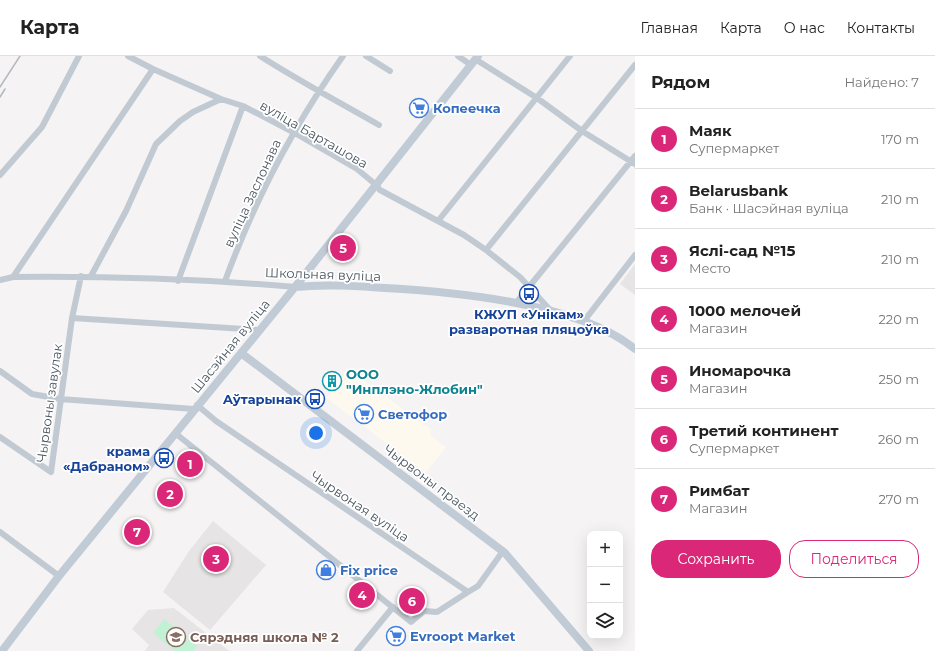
<!DOCTYPE html>
<html lang="ru">
<meta charset="utf-8">
<style>
body{margin:0;font-family:Montserrat,sans-serif;background:#f2f2f2;color:#222}
.controls{position:absolute;right:12px;bottom:12px;display:grid;overflow:hidden;border-radius:8px;box-shadow:0 4px 16px #0002}
.controls button{width:36px;height:36px;display:grid;place-items:center;padding:0;border:0;border-bottom:1px solid #e0e0e0;background:#fff;color:#222;font:20px sans-serif}
.you{position:absolute;left:316px;top:377px;width:14px;height:14px;margin:-10px;border:3px solid #fff;border-radius:50%;background:#1a73e8;box-shadow:0 0 0 6px #1a73e833}
.badge{display:grid;place-items:center;width:26px;height:26px;border-radius:50%;background:#db2777;color:#fff;font-size:13px;font-weight:700}
.pin{position:absolute;translate:-50% -50%;border:2px solid #fff;box-shadow:0 1px 4px #0006}
.list{margin:0;padding:0;list-style:none}
h2{display:flex;justify-content:space-between;align-items:center;height:52px;margin:0;padding:0 16px;font-size:17px}
h2 small{font-size:13px;font-weight:400;color:#767676}
.list li{display:grid;grid-template-columns:26px 1fr auto;gap:12px;align-items:center;box-sizing:border-box;height:60px;padding:0 16px;border-top:1px solid #e0e0e0}
.list b{display:block;font-size:15px;white-space:nowrap}
.list p{margin:0;font-size:13px;white-space:nowrap;color:#767676}
.list em{font-size:13px;font-style:normal;color:#767676}
.actions{display:flex;gap:8px;padding:12px 16px}
.actions a{flex:1;padding:9px 0;border:1px solid #db2777;border-radius:16px;text-align:center;font-size:14px;color:#db2777}
.actions .main{background:#db2777;color:#fff}
.icon{flex:none;width:22px;height:22px;fill:none;stroke:currentColor;stroke-width:2;stroke-linecap:round;stroke-linejoin:round}
.map{position:relative;flex:none;width:635px;height:595px;overflow:hidden}
header{display:flex;align-items:center;gap:24px;box-sizing:border-box;height:56px;padding:0 20px;background:#fff;border-bottom:1px solid #e0e0e0}
header strong{font-size:19px}
nav{display:flex;gap:22px;margin-inline-start:auto;font-size:14px}
main{display:flex}
aside{flex:1;background:#fff}
.map>svg:first-child{display:block}
.commercial{fill:#fdf9ef}
.education{fill:#e6e4e5}
.grass{fill:#c3f1d5}
.lines{fill:none;stroke-linecap:round;stroke-linejoin:round}
.street{stroke:#c1cad2;stroke-width:6}
.secondary{stroke:#c1cbd6;stroke-width:8}
.rail{stroke:#b5b8bd;stroke-width:1.5}
.labels{text-anchor:middle;dominant-baseline:central;stroke-width:3.5;stroke-linejoin:round;paint-order:stroke}
.shop-label{font-size:13px;font-weight:bold;fill:#366cbe;stroke:#fff;text-anchor:start}
.street-label{font-size:13px;fill:#4a5661;stroke:#fff}
.transit-label{font-size:13px;font-weight:bold;fill:#164399;stroke:#fff;text-anchor:end}
.culture-label{font-size:13px;font-weight:bold;fill:#0d838f;stroke:#fff;text-anchor:start}
.education-label{font-size:13px;font-weight:bold;fill:#785e54;stroke:#fff;text-anchor:start}
</style>
<header>
<strong>Карта</strong>
<nav><a>Главная</a><a>Карта</a><a>О нас</a><a>Контакты</a></nav>
</header>
<main>
<div class="map">
<svg width="635" height="595" viewBox="0 0 635 595">
<rect width="100%" height="100%" fill="#f5f3f3"/>
<path class="commercial" d="M347,312l84,61 -1,6 16,12 -20,26 -100,-75z"/>
<path class="education" d="M635,208v31l-15,-11z
M213,465l53,44 -56,65 -47,-38 26,-41z
M174,552l55,43h-84l4,-6 -17,-16 16,-19z"/>
<path class="grass" d="M164,563l33,27 -4,5h-18l-22,-18z"/>
<g class="lines">
<path class="street" d="M128,0l25,13 68,30 22,7 50,26 64,37 18,15 5,6 84,45 22,15 34,27 31,34
M260,0c39,25 79,46 119,69
M366,0l24,15
M458,0l13,9
M475,3l62,39 45,33 53,33
M0,119l42,-48 37,-71
M438,165l132,-165
M486,194l149,-185
M91,220l35,-65 30,-67 24,-23 13,-9 28,-13
M13,221l140,-208
M0,224l13,-3c94,-1 188,2 282,10
M178,225l65,-175
M225,225c29,-79 69,-156 118,-225
M516,247l119,-147
M72,262l187,12
M584,265l51,-66
M0,315l32,23 28,5 134,10
M197,349l19,16 252,171 10,-6 25,-35
M175,377l236,189 13,-11 13,1 31,-20
M0,381l51,35 21,-154 9,-42
M0,476l59,44
M357,595l36,-44"/>
<path class="secondary" d="M295,231c30,-3 60,-1 90,1 72,4 194,15 250,61
M241,297l264,200 84,98
M2,595l57,-75 236,-289 183,-231"/>
<path class="rail" d="M0,31l20,-31
M0,41l5,-8"/>
</g>
<defs>
<symbol id="supermarket-ring" viewBox="-11 -11 22 22"><circle r="9.5" fill="#fff" stroke="#3f7fe0" stroke-width="1.5"/><path d="M-6-5.5h2.5l.6 2H6L4.5 2H-2.5L-4.4-4H-6ZM-1.5 3.2a1.3 1.3 0 1 0 .1 0ZM3 3.2a1.3 1.3 0 1 0 .1 0Z" fill="#3f7fe0"/></symbol>
<symbol id="bus-ring" viewBox="-11 -11 22 22"><circle r="9.5" fill="#fff" stroke="#1a4fb4" stroke-width="1.5"/><path d="M-5-6H5V4H4V6H2V4H-2V6H-4V4H-5ZM-3.5-4V0h7V-4ZM-3.5 1.2v1.5H-2V1.2ZM2 1.2v1.5H3.5V1.2Z" fill="#1a4fb4"/></symbol>
<symbol id="building-ring" viewBox="-11 -11 22 22"><circle r="9.5" fill="#fff" stroke="#0f9aa8" stroke-width="1.5"/><path d="M-4-6H4V6H1V3H-1V6H-4ZM-2.5-4.3h1.7v1.8h-1.7ZM.8-4.3h1.7v1.8H.8ZM-2.5-1h1.7V.8h-1.7ZM.8-1h1.7V.8H.8Z" fill="#0f9aa8"/></symbol>
<symbol id="shop-ring" viewBox="-11 -11 22 22"><circle r="9.5" fill="#fff" stroke="#3f7fe0" stroke-width="1.5"/><path d="M-5-2.5h2.3a2.7 3.5 0 0 1 5.4 0H5L5.5 6h-11ZM-1.5-2.5h3a1.5 2.3 0 0 0-3 0Z" fill="#3f7fe0"/></symbol>
<symbol id="school-ring" viewBox="-11 -11 22 22"><circle r="9.5" fill="#fff" stroke="#8d6e63" stroke-width="1.5"/><path d="M0-5L7-2L0 1L-7-2ZM-4 1L0 2.5L4 1V4Q0 6-4 4Z" fill="#8d6e63"/></symbol>
</defs>
<g fill-rule="evenodd">
<use href="#supermarket-ring" x="408" y="41" width="22" height="22"/>
<use href="#bus-ring" x="518" y="227" width="22" height="22"/>
<use href="#building-ring" x="321" y="314" width="22" height="22"/>
<use href="#bus-ring" x="304" y="332" width="22" height="22"/>
<use href="#supermarket-ring" x="353" y="347" width="22" height="22"/>
<use href="#bus-ring" x="153" y="391" width="22" height="22"/>
<use href="#shop-ring" x="315" y="503" width="22" height="22"/>
<use href="#supermarket-ring" x="385" y="569" width="22" height="22"/>
<use href="#school-ring" x="165" y="570" width="22" height="22"/>
</g>
<g class="labels">
<g class="shop-label">
<text x="433" y="52">Копеечка</text>
<text x="378" y="358">Светофор</text>
<text x="340" y="514">Fix price</text>
<text x="410" y="580">Evroopt Market</text>
</g>
<g class="street-label">
<text transform="translate(314 78) rotate(30)">вуліца Барташова</text>
<text transform="translate(252 137) rotate(-65)">вуліца Заслонава</text>
<text transform="translate(323 218) rotate(2)">Школьная вуліца</text>
<text transform="translate(230 290) rotate(-51)">Шасэйная вуліца</text>
<text transform="translate(49 347) rotate(-82)">Чырвоны завулак</text>
<text transform="translate(432 426) rotate(37)">Чырвоны праезд</text>
<text transform="translate(360 450) rotate(34)">Чырвоная вуліца</text>
</g>
<g class="transit-label">
<text x="529" y="258" text-anchor="middle">КЖУП «Унікам»<tspan x="529" dy="15">разваротная пляцоўка</tspan></text>
<text x="301" y="343">Аўтарынак</text>
<text x="150" y="395">крама<tspan x="150" dy="15">«Дабраном»</tspan></text>
</g>
<g class="culture-label">
<text x="346" y="318">ООО<tspan x="346" dy="15">"Инплэно-Жлобин"</tspan></text>
</g>
<g class="education-label">
<text x="190" y="581">Сярэдняя школа № 2</text>
</g>
</g>
</svg>
<div class="controls">
<button>+</button>
<button>−</button>
<button><svg class="icon" aria-label="layers" viewBox="0 0 24 24"><path d="M12 4l9 5-9 5-9-5zM3 14l9 5 9-5"/></svg></button>
</div>
<div class="you"></div>
<div class="pin badge" style="left:190px;top:408px">1</div>
<div class="pin badge" style="left:170px;top:438px">2</div>
<div class="pin badge" style="left:216px;top:503px">3</div>
<div class="pin badge" style="left:362px;top:539px">4</div>
<div class="pin badge" style="left:343px;top:192px">5</div>
<div class="pin badge" style="left:412px;top:545px">6</div>
<div class="pin badge" style="left:137px;top:476px">7</div>
</div>
<aside>
<h2>Рядом<small>Найдено: 7</small></h2>
<ul class="list">
<li><span class="badge">1</span><div><b>Маяк</b><p>Супермаркет</p></div><em>170 m</em></li>
<li><span class="badge">2</span><div><b>Belarusbank</b><p>Банк · Шасэйная вуліца</p></div><em>210 m</em></li>
<li><span class="badge">3</span><div><b>Яслі-сад №15</b><p>Место</p></div><em>210 m</em></li>
<li><span class="badge">4</span><div><b>1000 мелочей</b><p>Магазин</p></div><em>220 m</em></li>
<li><span class="badge">5</span><div><b>Иномарочка</b><p>Магазин</p></div><em>250 m</em></li>
<li><span class="badge">6</span><div><b>Третий континент</b><p>Супермаркет</p></div><em>260 m</em></li>
<li><span class="badge">7</span><div><b>Римбат</b><p>Магазин</p></div><em>270 m</em></li>
</ul>
<div class="actions"><a class="main">Сохранить</a><a>Поделиться</a></div>
</aside>
</main>
